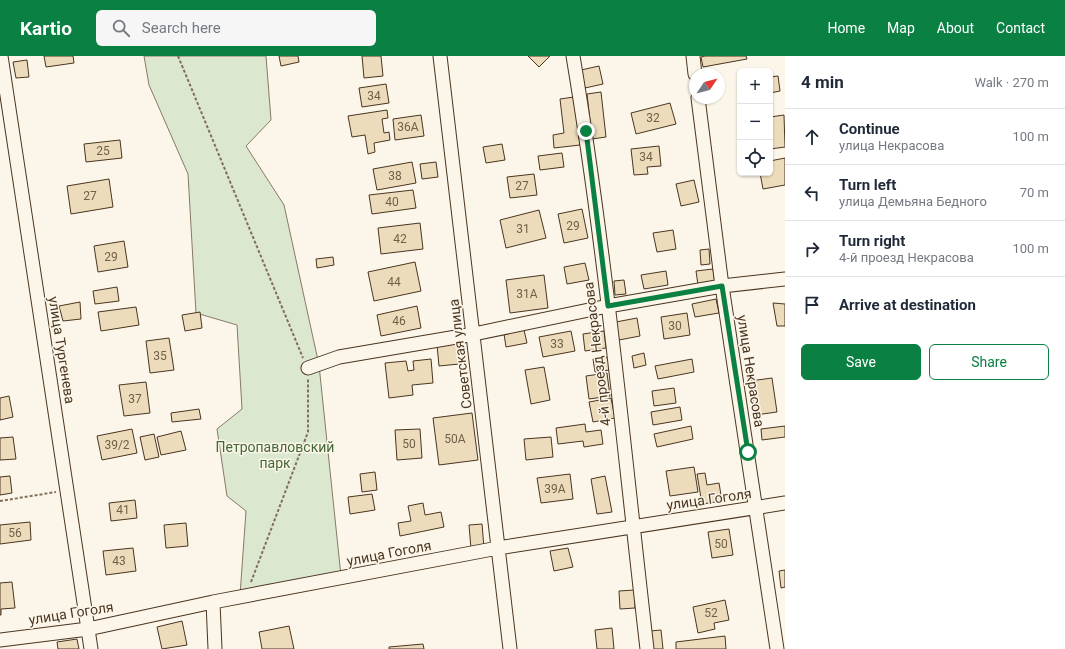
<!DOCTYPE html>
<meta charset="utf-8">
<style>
body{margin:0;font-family:Roboto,sans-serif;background:#f6f6f7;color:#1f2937}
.controls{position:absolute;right:12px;top:12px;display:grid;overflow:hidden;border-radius:6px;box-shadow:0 1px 3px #0004}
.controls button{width:36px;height:36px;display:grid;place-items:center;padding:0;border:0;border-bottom:1px solid #e0e1e3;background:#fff;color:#1f2937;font:20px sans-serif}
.compass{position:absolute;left:689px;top:12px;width:36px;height:36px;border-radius:50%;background:#fff;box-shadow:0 1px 3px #0004;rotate:55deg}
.stop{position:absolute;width:12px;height:12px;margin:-9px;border:3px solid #0b8043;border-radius:50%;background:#fff}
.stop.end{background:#0b8043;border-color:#fff;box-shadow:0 1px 4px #0008}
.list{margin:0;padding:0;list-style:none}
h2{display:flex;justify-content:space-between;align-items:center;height:52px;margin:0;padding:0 16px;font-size:17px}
h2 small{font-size:13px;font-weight:400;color:#747a83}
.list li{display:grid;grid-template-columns:26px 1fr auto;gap:12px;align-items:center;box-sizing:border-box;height:56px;padding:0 16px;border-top:1px solid #e0e1e3}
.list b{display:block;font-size:15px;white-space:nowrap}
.list p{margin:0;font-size:13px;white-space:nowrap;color:#747a83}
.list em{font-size:13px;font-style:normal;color:#747a83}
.actions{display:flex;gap:8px;padding:12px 16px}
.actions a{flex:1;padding:9px 0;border:1px solid #0b8043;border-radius:6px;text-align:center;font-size:14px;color:#0b8043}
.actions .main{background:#0b8043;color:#fff}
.icon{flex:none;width:22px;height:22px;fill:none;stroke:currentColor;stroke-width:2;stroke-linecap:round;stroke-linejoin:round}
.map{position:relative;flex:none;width:785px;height:593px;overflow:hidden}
header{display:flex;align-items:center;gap:24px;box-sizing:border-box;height:56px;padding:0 20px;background:#0b8043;color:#fff}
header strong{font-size:19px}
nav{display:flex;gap:22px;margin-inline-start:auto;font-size:14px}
.search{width:280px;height:36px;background:#f6f6f7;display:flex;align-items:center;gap:10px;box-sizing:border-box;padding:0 14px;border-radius:6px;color:#747a83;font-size:15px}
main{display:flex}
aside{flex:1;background:#fff}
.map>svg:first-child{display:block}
.green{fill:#dce7d0;stroke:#887966}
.building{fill:#ecdcbc;stroke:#4a3520}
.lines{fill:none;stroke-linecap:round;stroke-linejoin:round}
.minor-casing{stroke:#4a3520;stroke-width:15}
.path{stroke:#7f6f5c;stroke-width:2;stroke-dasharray:3 2;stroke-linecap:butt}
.minor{stroke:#fbf6e9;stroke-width:13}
.route{stroke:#0b8043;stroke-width:5}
.labels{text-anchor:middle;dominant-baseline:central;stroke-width:3;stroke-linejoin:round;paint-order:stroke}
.number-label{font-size:12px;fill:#725f47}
.street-label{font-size:14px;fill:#4a3520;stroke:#fbf6e9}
.park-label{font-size:14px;fill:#436837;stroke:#fbf6e9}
</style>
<header>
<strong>Kartio</strong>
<div class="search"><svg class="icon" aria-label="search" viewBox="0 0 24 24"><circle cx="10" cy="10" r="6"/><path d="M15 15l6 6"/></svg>Search here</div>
<nav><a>Home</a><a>Map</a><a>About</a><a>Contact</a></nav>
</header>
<main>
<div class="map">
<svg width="785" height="593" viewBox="0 0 785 593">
<rect width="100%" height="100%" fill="#fbf6e9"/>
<path class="green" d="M144,0h122l5,64 -25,26 38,59 35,160 22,211 -101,19 6,-84 -19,-15 -10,-67 25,-20 -5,-84 -41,-12 -8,-139 -39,-89z"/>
<path class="building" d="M44,0h29l1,7 -28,4z
M279,0h19l1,6 -18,4z
M362,0h19l2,20 -19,2z
M528,0h22l-11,11z
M705,0h41l1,3 -44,8 -2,-10z
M27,4l2,17 -13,1 -3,-16z
M599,10l4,18 -18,4 -4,-18z
M778,20l2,15 -10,2v-16z
M386,28l3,19 -27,4 -3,-19z
M601,36l5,45 -14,2 -5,-45z
M574,41l6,48 -26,3 -1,-13 11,-2 -4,-34z
M670,47l6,21 -40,10 -5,-21z
M387,54l1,8 -6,1 2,14 5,-1 1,8 -16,3 1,9 -7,2 -3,-19 -13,2 -4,-21z
M421,59l3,21 -29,4 -2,-21z
M784,59l1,32 -15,2v-32z
M120,84l2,18 -36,4 -2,-18z
M502,88l3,16 -19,3 -3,-16z
M659,90l2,20 -14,1 1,7 -14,1 -3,-26z
M562,97l2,14 -24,3 -2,-14z
M785,102v27l-22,4 -3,-16h10v-12z
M412,106l4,21 -39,7 -4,-21z
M436,106l2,15 -16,2 -2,-15z
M534,118l3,21 -27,3 -3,-21z
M109,123l4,28 -42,7 -4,-28z
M694,124l5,22 -18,4 -5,-22z
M413,134l3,18 -44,6 -3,-19z
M582,153l6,29 -24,5 -6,-29z
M539,154l7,28 -40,10 -6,-28z
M420,167l3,26 -42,5 -3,-26z
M673,174l3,19 -19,3 -4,-19z
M124,185l4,26 -30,5 -4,-26z
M709,193l1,15 -9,1 -1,-15z
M333,201l1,8 -17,3 -1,-9z
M415,206l6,29 -47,10 -6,-29z
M585,207l4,17 -22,4 -3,-17z
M713,213l2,14 -17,2 -2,-14z
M666,215l2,14 -24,4 -3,-14z
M544,219l4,33 -38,5 -4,-33z
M624,224l2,14 -11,1 -1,-14z
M117,231l2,14 -24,3 -2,-13z
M716,243l3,14 -24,4 -3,-13z
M80,246l1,17 -18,2 -4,-15z
M773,247l12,1v22h-8z
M417,250l4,22 -40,8 -4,-21z
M136,251l3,18 -38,6 -3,-19z
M200,256l2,16 -17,3 -3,-16z
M687,257l3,22 -26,4 -3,-22z
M637,262l3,18 -21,4 -3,-18z
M524,274l3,13 -21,4 -2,-13z
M571,275l4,20 -32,6 -4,-20z
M604,275l2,17 -21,3 -2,-17z
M169,282l5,32 -24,3 -4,-32z
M457,287l2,21 -20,2 -2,-21z
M644,297l2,12 -12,3 -2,-12z
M609,301l1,13 -15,2 -2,-13z
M431,303l2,24 -21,2 1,10 -24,3 -4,-35 21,-2 2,10 6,-1 -1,-9z
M692,303l2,13 -36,7 -3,-13z
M544,311l6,33 -19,4 -6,-34z
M607,317l3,23 -21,3 -3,-23z
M772,322l5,34 -22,3 -5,-34z
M146,326l4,31 -26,3 -5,-31z
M674,332l2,15 -22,3 -2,-15z
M9,340l4,21 -13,3v-22z
M611,342l4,20 -22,4 -4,-20z
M680,351l2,13 -29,5 -2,-13z
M199,353l2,10 -29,3 -1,-9z
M472,357l6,47 -39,5 -6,-47z
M585,368l1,8 15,-2 2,14 -19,3 -1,-6 -25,3 -2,-16z
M691,370l2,13 -36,8 -3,-13z
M785,370v11l-23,3 -1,-11z
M132,373l5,24 -35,7 -5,-24z
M420,373l2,29 -25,2 -2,-30z
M181,375l5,19 -25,5 -4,-18z
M154,378l5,23 -14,3 -5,-23z
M13,381l3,22 -16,1v-22z
M551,381l2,20 -27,3 -2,-21z
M694,411l4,25 -28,4 -4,-25z
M375,416l2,18 -15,2 -2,-18z
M705,417l2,12 12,-2 3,18 -20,3 -5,-30z
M570,418l3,25 -32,4 -4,-25z
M10,420l2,17 -12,2v-18z
M605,420l7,36 -15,2 -6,-35z
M372,438l3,16 -25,4 -2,-17z
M135,444l2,18 -26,3 -2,-18z
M423,447l2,12 16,-3 3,15 -44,9 -2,-13 13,-2 -3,-15z
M30,466l1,18 -31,4v-19z
M186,467l2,23 -22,2 -2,-23z
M482,468l2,24 -13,1 -2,-24z
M729,473l4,26 -21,3 -4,-26z
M133,492l3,23 -30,4 -3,-24z
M568,492l5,19 -19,4 -4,-20z
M785,514v17l-4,1 -2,-17z
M12,526l3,26 -14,1v6h-1v-32z
M635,534v18l-15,1 -1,-18z
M725,544l4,20 -15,3 1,6 -17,4 -5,-26z
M182,565l5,24 -25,4 -5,-22z
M289,570l5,23h-32l-3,-17z
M612,572l2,21h-17l-2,-19z
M661,574l2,19h-12l-1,-18z
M725,580l1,13h-50v-7z
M77,583l2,10h-21l-1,-7z
M423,588l1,5h-35v-2z"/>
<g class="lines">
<defs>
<path id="minor" d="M1,0l90,593
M440,0l70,593
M573,0c33,197 51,395 74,593
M693,0l2,18
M698,42l24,188 55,363
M308,312l31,-11 135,-23 134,-28 114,-20 63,-7
M213,546l2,47
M0,584l88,-11 125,-27 285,-54 287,-45"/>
</defs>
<use href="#minor" class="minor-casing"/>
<path class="path" d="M178,0l125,302
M0,445l56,-9
M251,526l57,-150v-53"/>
<use href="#minor" class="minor"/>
</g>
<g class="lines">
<path class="route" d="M586,75l22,175 114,-20 26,166"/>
</g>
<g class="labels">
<g class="number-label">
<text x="374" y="40">34</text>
<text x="653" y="62">32</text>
<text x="408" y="71">36А</text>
<text x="103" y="95">25</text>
<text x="646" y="101">34</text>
<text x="395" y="120">38</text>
<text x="522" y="130">27</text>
<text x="90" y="140">27</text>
<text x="392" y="146">40</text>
<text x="573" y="170">29</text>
<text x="523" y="173">31</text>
<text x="400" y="183">42</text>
<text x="111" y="201">29</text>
<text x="394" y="226">44</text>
<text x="527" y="238">31А</text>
<text x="399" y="265">46</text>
<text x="675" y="270">30</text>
<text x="557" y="288">33</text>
<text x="160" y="300">35</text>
<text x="135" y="343">37</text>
<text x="455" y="383">50А</text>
<text x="409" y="388">50</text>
<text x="117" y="389">39/2</text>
<text x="555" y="433">39А</text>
<text x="123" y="454">41</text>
<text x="15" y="477">56</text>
<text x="721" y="488">50</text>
<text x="119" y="505">43</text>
<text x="711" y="557">52</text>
</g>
<g class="street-label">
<text transform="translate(62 294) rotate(81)">улица Тургенева</text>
<text transform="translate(460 298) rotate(-97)">Советская улица</text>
<text transform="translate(597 298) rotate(-97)">4-й проезд Некрасова</text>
<text transform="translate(751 315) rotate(81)">улица Некрасова</text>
<text transform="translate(709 443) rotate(-8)">улица Гоголя</text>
<text transform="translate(389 497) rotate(-11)">улица Гоголя</text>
<text transform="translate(71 557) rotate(-9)">улица Гоголя</text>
</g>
<g class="park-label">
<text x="275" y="391">Петропавловский<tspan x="275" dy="16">парк</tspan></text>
</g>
</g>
</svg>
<div class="controls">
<button>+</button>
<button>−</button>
<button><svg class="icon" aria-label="locate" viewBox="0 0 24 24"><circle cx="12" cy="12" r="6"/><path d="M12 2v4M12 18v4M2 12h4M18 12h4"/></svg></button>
</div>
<svg class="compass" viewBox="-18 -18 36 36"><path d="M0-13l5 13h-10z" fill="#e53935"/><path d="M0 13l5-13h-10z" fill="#747a83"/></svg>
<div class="stop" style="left:748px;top:396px"></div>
<div class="stop end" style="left:586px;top:75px"></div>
</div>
<aside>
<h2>4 min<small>Walk · 270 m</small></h2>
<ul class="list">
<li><svg class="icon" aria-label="ahead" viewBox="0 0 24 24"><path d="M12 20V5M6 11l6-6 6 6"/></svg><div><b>Continue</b><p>улица Некрасова</p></div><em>100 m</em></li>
<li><svg class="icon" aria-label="left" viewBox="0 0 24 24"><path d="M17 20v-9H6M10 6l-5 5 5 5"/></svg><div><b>Turn left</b><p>улица Демьяна Бедного</p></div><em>70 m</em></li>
<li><svg class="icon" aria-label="right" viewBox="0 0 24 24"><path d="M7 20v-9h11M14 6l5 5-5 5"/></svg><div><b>Turn right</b><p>4-й проезд Некрасова</p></div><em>100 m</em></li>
<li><svg class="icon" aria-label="arrive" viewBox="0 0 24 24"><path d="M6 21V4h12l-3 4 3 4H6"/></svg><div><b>Arrive at destination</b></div></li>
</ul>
<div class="actions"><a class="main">Save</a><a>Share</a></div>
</aside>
</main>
